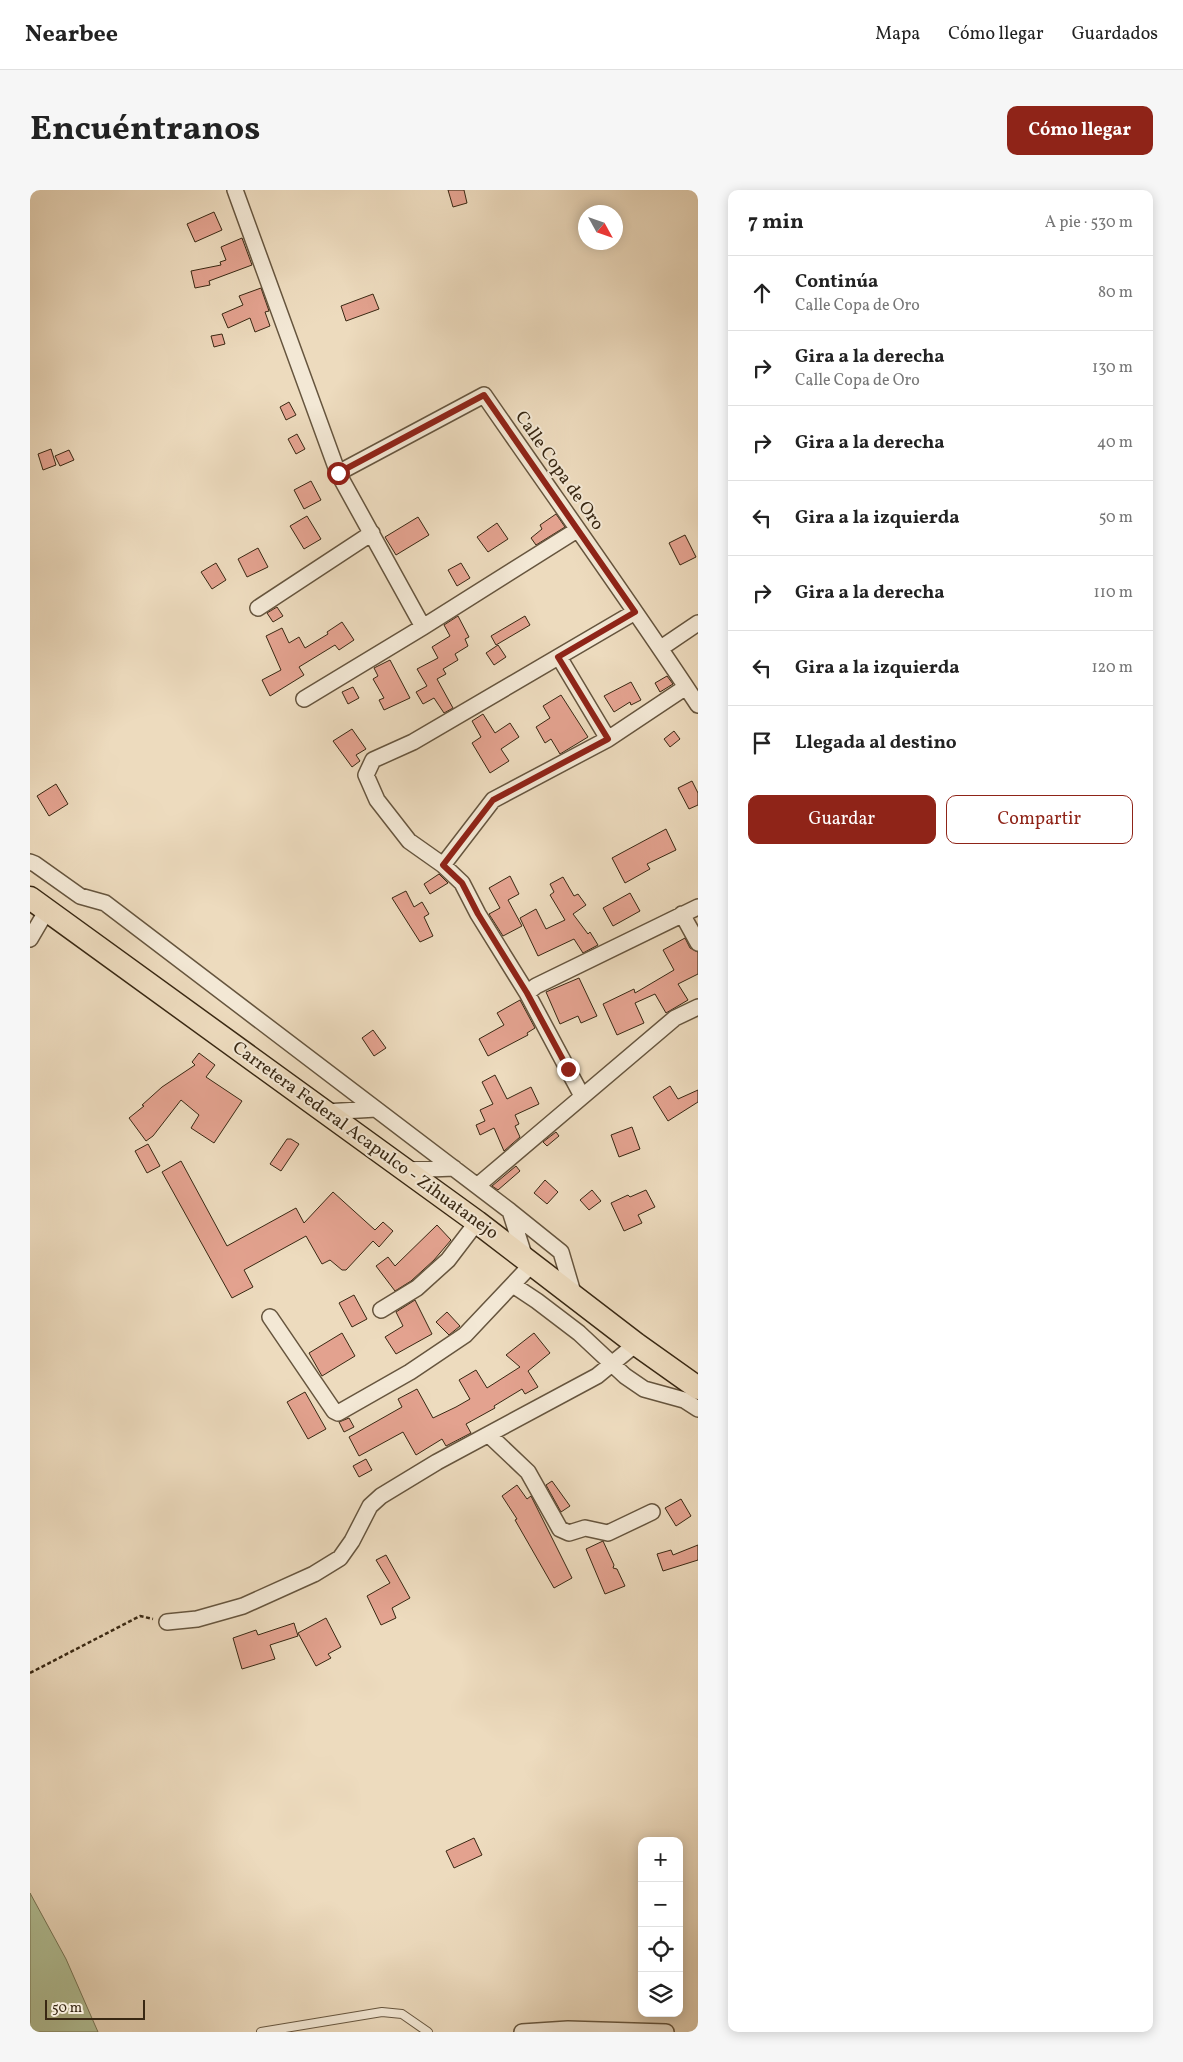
<!DOCTYPE html>
<html lang="es">
<meta charset="utf-8">
<style>
body{margin:0;font-family:Vollkorn,serif;background:#f6f6f6;color:#222}
.controls{position:absolute;right:15px;bottom:15px;display:grid;overflow:hidden;border-radius:10px;box-shadow:0 2px 12px #0003}
.controls button{width:45px;height:45px;display:grid;place-items:center;padding:0;border:0;border-bottom:1px solid #e0e0e0;background:#fff;color:#222;font:25px sans-serif}
.compass{position:absolute;left:548px;top:15px;width:45px;height:45px;border-radius:50%;background:#fff;box-shadow:0 2px 12px #0003;rotate:130deg}
.scale{position:absolute;left:15px;bottom:12px;width:100px;box-sizing:border-box;padding-left:5px;border:2px solid #392813;border-top:0;font-size:14px;line-height:18px;white-space:nowrap;color:#392813;-webkit-text-stroke:4px #f3e8d5;paint-order:stroke}
.stop{position:absolute;width:15px;height:15px;margin:-11px;border:4px solid #8f2418;border-radius:50%;background:#fff}
.stop.end{background:#8f2418;border-color:#fff;box-shadow:0 1px 5px #0008}
.list{margin:0;padding:0;list-style:none}
h2{display:flex;justify-content:space-between;align-items:center;height:65px;margin:0;padding:0 20px;font-size:21px}
h2 small{font-size:16px;font-weight:400;color:#767676}
.list li{display:grid;grid-template-columns:32px 1fr auto;gap:15px;align-items:center;box-sizing:border-box;height:75px;padding:0 20px;border-top:1px solid #e0e0e0}
.list b{display:block;font-size:19px;white-space:nowrap}
.list p{margin:0;font-size:16px;white-space:nowrap;color:#767676}
.list em{font-size:16px;font-style:normal;color:#767676}
.actions{display:flex;gap:10px;padding:15px 20px}
.actions a{flex:1;padding:11px 0;border:1px solid #8f2418;border-radius:10px;text-align:center;font-size:18px;color:#8f2418}
.actions .main{background:#8f2418;color:#fff}
.icon{flex:none;width:28px;height:28px;fill:none;stroke:currentColor;stroke-width:2;stroke-linecap:round;stroke-linejoin:round}
.map{position:relative;flex:none;width:668px;height:1842px;overflow:hidden;border-radius:10px}
header{display:flex;align-items:center;gap:30px;box-sizing:border-box;height:70px;padding:0 25px;background:#fff;border-bottom:1px solid #e0e0e0}
header strong{font-size:24px}
nav{display:flex;gap:28px;margin-inline-start:auto;font-size:18px}
.intro{display:flex;align-items:center;justify-content:space-between;box-sizing:border-box;height:120px;padding:0 30px}
h1{margin:0;font-size:35px}
.button{padding:12px 22px;border-radius:10px;background:#8f2418;color:#fff;font-size:18px;font-weight:700}
main{display:flex;gap:30px;padding:0 30px}
aside{flex:1;background:#fff;border-radius:10px;box-shadow:0 2px 12px #0003}
.map>svg:first-child{display:block}
.green{fill:#b2c197;stroke:#767455}
.building{fill:#e3a28f;stroke:#392813}
.lines{fill:none;stroke-linecap:round;stroke-linejoin:round}
.lane-casing{stroke:#66553e;stroke-width:10}
.street-casing{stroke:#66553e;stroke-width:18}
.primary-casing{stroke:#392813;stroke-width:25}
.path{stroke:#392813;stroke-width:2.5;stroke-dasharray:4 2.5;stroke-linecap:butt}
.lane{stroke:#f3e8d5;stroke-width:8}
.street{stroke:#f3e8d5;stroke-width:15}
.primary{stroke:#eddbbe;stroke-width:22}
.route{stroke:#8f2418;stroke-width:6}
.labels{text-anchor:middle;dominant-baseline:central;stroke-width:4;stroke-linejoin:round;paint-order:stroke}
.street-label{font-size:18px;fill:#392813;stroke:#f3e8d5}
</style>
<header>
<strong>Nearbee</strong>
<nav><a>Mapa</a><a>Cómo llegar</a><a>Guardados</a></nav>
</header>
<div class="intro"><h1>Encuéntranos</h1><a class="button">Cómo llegar</a></div>
<main>
<div class="map">
<svg width="668" height="1842" viewBox="0 0 668 1842">
<rect width="100%" height="100%" fill="#eddbbe"/>
<filter id="stains"><feTurbulence type="fractalNoise" baseFrequency=".004" numOctaves="4"/><feColorMatrix values="0 0 0 0 .2 0 0 0 0 .09 0 0 0 0 .02 0 0 0 .5 -.17"/></filter>
<radialGradient id="worn" r=".72"><stop offset=".6" stop-color="#630" stop-opacity="0"/><stop offset="1" stop-color="#630" stop-opacity=".3"/></radialGradient>
<path class="green" d="M0,1703l36,66 32,73h-68z"/>
<path class="building" d="M418,0h16l3,13 -14,4z
M184,22l8,18 -27,12 -8,-18z
M212,48l10,27 -43,16 1,4 -15,3 -4,-17 30,-6 -1,-3 6,-2 -5,-13z
M231,98l8,23 -4,1 5,14 -15,6 -5,-14 -22,10 -6,-14 21,-9 -4,-9z
M343,104l6,15 -33,12 -5,-15z
M192,144l3,10 -11,3 -3,-11z
M259,212l7,13 -10,5 -6,-13z
M267,244l8,15 -9,5 -8,-15z
M21,259l5,16 -13,5 -5,-16z
M39,260l5,10 -14,6 -5,-10z
M281,291l10,19 -17,9 -10,-19z
M526,324l9,13 -29,18 -5,-7 11,-9 -2,-4z
M277,326l14,23 -17,10 -14,-23z
M388,327l11,18 -33,20 -11,-18z
M467,333l11,16 -20,13 -11,-15z
M655,345l11,22 -16,8 -11,-22z
M228,358l10,19 -21,10 -9,-18z
M186,373l10,17 -14,9 -11,-17z
M431,373l9,15 -13,8 -9,-16z
M247,417l6,9 -10,6 -6,-9z
M428,426l11,21 -4,2 3,7 -13,8 3,6 -15,9 3,5 -9,5 16,29 -9,5 -10,-15 -11,6 -7,-12 11,-6 -10,-17 21,-11 -6,-11 18,-11 -6,-11z
M495,426l5,9 -34,20 -5,-9z
M312,432l12,18 -15,10 -4,-5 -36,22 5,8 -34,21 -8,-16 19,-10 -15,-34 16,-8 7,15 10,-6 6,11 23,-14 -1,-2z
M468,455l8,12 -12,8 -8,-12z
M360,470l20,38 -26,12 -5,-10 5,-2 -11,-19 5,-3 -4,-8z
M637,486l6,8 -13,8 -5,-9z
M601,492l10,18 -10,5 -1,-3 -16,10 -10,-16z
M323,497l6,11 -11,6 -6,-12z
M531,505l27,42 -28,17 -9,-15 -6,4 -9,-16 14,-9 -7,-12z
M453,524l12,19 15,-10 9,14 -18,12 8,12 -19,12 -18,-30 9,-6 -9,-16z
M322,539l14,20 -10,6 4,6 -8,6 -19,-26z
M644,541l6,8 -10,8 -6,-8z
M662,591l6,12v12l-9,4 -11,-21z
M26,594l12,20 -19,12 -12,-20z
M636,639l10,21 -29,14 3,5 -25,14 -13,-25z
M409,684l9,9 -18,11 -6,-10z
M480,686l9,18 -11,6 14,26 -19,10 -14,-22 11,-6 -11,-20z
M533,687l11,19 4,-2 8,11 -13,9 15,20 2,-2 8,13 -15,8 -9,-14 -36,17 -18,-38 16,-9 10,20 19,-9 -15,-25 4,-3 -4,-8z
M376,701l8,16 8,-5 7,12 -5,3 9,19 -13,6 -28,-44z
M600,703l10,18 -27,15 -10,-18z
M655,748l5,10 8,4v22l-20,10 10,16 -22,13 -11,-19 -20,9 9,20 -27,12 -14,-31 31,-15 1,4 39,-23 -11,-20z
M549,788l18,38 -16,7 -3,-7 -18,8 -14,-32z
M490,810l15,28 -8,5 1,2 -40,21 -9,-17 25,-14 -7,-12z
M343,840l13,18 -12,8 -12,-18z
M169,863l16,12 -9,12 36,24 -28,42 -23,-15 8,-13 -18,-15 -28,36 -7,5 -17,-23 15,-12 -2,-1 20,-18 33,-22 -3,-3z
M465,885l12,24 24,-12 8,17 -24,11 4,9 -4,2 5,11 -16,14 -10,-23 -14,7 -4,-10 9,-4 -5,-11 13,-6 -11,-22z
M640,896l8,13 20,-9v12l-30,19 -15,-24z
M602,937l8,22 -21,8 -8,-22z
M526,942l3,4 -12,10 -4,-4z
M257,949h4l8,5 -18,27 -11,-7z
M118,954l12,22 -13,7 -12,-22z
M151,971l46,85 69,-38 8,15 29,-31 42,38 8,-8 10,9 -14,16 -6,-6 -27,29h-4l-12,-10 -8,4 -16,-28 -62,34 9,17 -21,11 -70,-126z
M486,976l4,5 -22,19 -6,-4z
M515,990l13,12 -11,12 -13,-11z
M562,1000l9,11 -12,9 -9,-10z
M616,1000l9,17 -17,8 4,8 -18,8 -13,-28 17,-8 2,2z
M407,1035l14,15 -17,20 -23,21 -16,10 -19,-25 12,-9 7,9z
M324,1105l13,24 -15,8 -13,-24z
M385,1110l17,34 -36,20 -11,-17 18,-11 -7,-14z
M417,1122l13,14 -11,9 -13,-13z
M312,1143l13,23 -33,20 -13,-23z
M504,1143l16,20 -22,18 10,16 -13,7 -3,-5 -28,17 1,2 -29,16 5,9 -25,13 -4,-7 -26,16 -13,-23 -44,24 -10,-19 53,-30 -4,-8 19,-10 16,29 23,-11 14,-8 -11,-19 17,-10 11,18 33,-21 -14,-12z
M275,1202l21,37 -18,10 -21,-37z
M319,1228l5,9 -10,5 -5,-10z
M336,1269l6,11 -13,7 -6,-11z
M522,1291l18,25 -9,6 -15,-27z
M487,1295l10,14 4,-3 41,82 -18,10 -39,-68 2,-1 -15,-23z
M651,1309l10,17 -15,10 -11,-18z
M573,1351l11,24 -1,3 4,1 8,17 -20,8 -19,-45z
M668,1355v15l-35,11 -6,-17 14,-4 2,5z
M356,1365l24,43 -18,10 4,10 -15,7 -14,-29 23,-13 -14,-23z
M296,1428l15,29 -13,7 3,4 -15,8 -18,-33z
M264,1433l4,13 -28,9 5,14 -33,10 -9,-31 23,-8 2,5z
M444,1648l8,17 -28,13 -8,-17z"/>
<g class="lines">
<defs>
<path id="lane" d="M231,1842l121,-20 20,2 26,18"/>
<path id="street" d="M205,0l103,283 85,154
M308,283l146,-78c71,103 145,205 214,310
M228,418l114,-75
M631,458l37,-25
M529,467l49,82
M274,509l119,-72 154,-97
M0,672l5,2 45,32 25,7 405,308 15,47
M413,675l50,-65 115,-61 78,-52
M652,724l16,29
M0,749l17,-29
M497,803l9,-7 162,-79
M552,906l-55,-103 -49,-79 -16,-31 -19,-18 -34,-24 -32,-41 -11,-25 7,-15 40,-18 222,-130
M295,922l51,-3
M375,980l49,-2
M447,996l198,-168 23,-11
M480,1021l51,41 13,44
M483,1095l24,16 42,32 46,43 19,13 40,11 14,9
M351,1120l36,-22 31,-28 29,-38
M240,1127l64,94 4,2 72,-41 55,-37 67,-71
M459,1245l39,37 32,57 9,4 16,-5 23,5 44,-21
M137,1432l30,-3 46,-13 71,-32 26,-16 12,-17 18,-35 11,-10 56,-34 160,-86 39,-32
M492,1842l46,-3 98,3"/>
<path id="primary" d="M0,708l447,324 159,122 62,44"/>
</defs>
<use href="#lane" class="lane-casing"/>
<use href="#street" class="street-casing"/>
<use href="#primary" class="primary-casing"/>
<path class="path" d="M0,1483l110,-57 13,3"/>
<use href="#lane" class="lane"/>
<use href="#street" class="street"/>
<use href="#primary" class="primary"/>
</g>
<g class="lines">
<path class="route" d="M308,283l146,-78 151,217 -77,45 50,82 -115,61 -50,65 19,18 16,31 49,79 41,76"/>
</g>
<g class="labels">
<g class="street-label">
<text transform="translate(529 281) rotate(55)">Calle Copa de Oro</text>
<text transform="translate(335 951) rotate(36)">Carretera Federal Acapulco - Zihuatanejo</text>
</g>
</g>
<rect width="100%" height="100%" filter="url(#stains)"/>
<rect width="100%" height="100%" fill="url(#worn)"/>
</svg>
<div class="controls">
<button>+</button>
<button>−</button>
<button><svg class="icon" aria-label="locate" viewBox="0 0 24 24"><circle cx="12" cy="12" r="6"/><path d="M12 2v4M12 18v4M2 12h4M18 12h4"/></svg></button>
<button><svg class="icon" aria-label="layers" viewBox="0 0 24 24"><path d="M12 4l9 5-9 5-9-5zM3 14l9 5 9-5"/></svg></button>
</div>
<svg class="compass" viewBox="-18 -18 36 36"><path d="M0-13l5 13h-10z" fill="#e53935"/><path d="M0 13l5-13h-10z" fill="#767676"/></svg>
<div class="scale">50 m</div>
<div class="stop" style="left:308px;top:283px"></div>
<div class="stop end" style="left:538px;top:879px"></div>
</div>
<aside>
<h2>7 min<small>A pie · 530 m</small></h2>
<ul class="list">
<li><svg class="icon" aria-label="ahead" viewBox="0 0 24 24"><path d="M12 20V5M6 11l6-6 6 6"/></svg><div><b>Continúa</b><p>Calle Copa de Oro</p></div><em>80 m</em></li>
<li><svg class="icon" aria-label="right" viewBox="0 0 24 24"><path d="M7 20v-9h11M14 6l5 5-5 5"/></svg><div><b>Gira a la derecha</b><p>Calle Copa de Oro</p></div><em>130 m</em></li>
<li><svg class="icon" aria-label="right" viewBox="0 0 24 24"><path d="M7 20v-9h11M14 6l5 5-5 5"/></svg><div><b>Gira a la derecha</b></div><em>40 m</em></li>
<li><svg class="icon" aria-label="left" viewBox="0 0 24 24"><path d="M17 20v-9H6M10 6l-5 5 5 5"/></svg><div><b>Gira a la izquierda</b></div><em>50 m</em></li>
<li><svg class="icon" aria-label="right" viewBox="0 0 24 24"><path d="M7 20v-9h11M14 6l5 5-5 5"/></svg><div><b>Gira a la derecha</b></div><em>110 m</em></li>
<li><svg class="icon" aria-label="left" viewBox="0 0 24 24"><path d="M17 20v-9H6M10 6l-5 5 5 5"/></svg><div><b>Gira a la izquierda</b></div><em>120 m</em></li>
<li><svg class="icon" aria-label="arrive" viewBox="0 0 24 24"><path d="M6 21V4h12l-3 4 3 4H6"/></svg><div><b>Llegada al destino</b></div></li>
</ul>
<div class="actions"><a class="main">Guardar</a><a>Compartir</a></div>
</aside>
</main>
